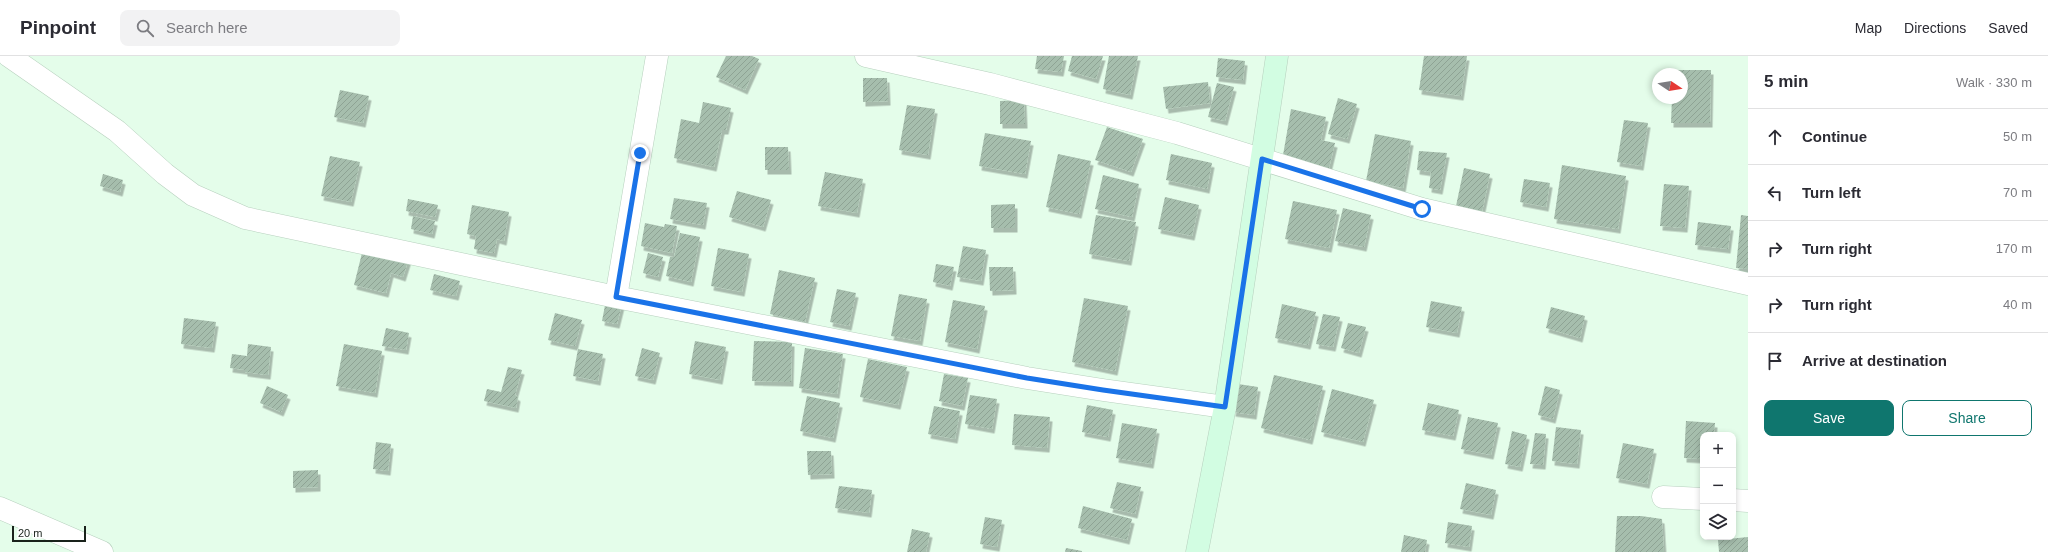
<!DOCTYPE html>
<meta charset="utf-8">
<style>
body{margin:0;font-family:Helvetica,sans-serif;background:#f2f2f3;color:#2b2b33}
.controls{position:absolute;right:12px;bottom:12px;display:grid;overflow:hidden;border-radius:8px;box-shadow:0 2px 6px #0003}
.controls button{width:36px;height:36px;display:grid;place-items:center;padding:0;border:0;border-bottom:1px solid #e1e1e2;background:#fff;color:#2b2b33;font:20px sans-serif}
.compass{position:absolute;left:1652px;top:12px;width:36px;height:36px;border-radius:50%;background:#fff;box-shadow:0 2px 6px #0003;rotate:102deg}
.scale{position:absolute;left:12px;bottom:10px;width:74px;box-sizing:border-box;padding-left:4px;border:2px solid #19221b;border-top:0;font-size:11px;line-height:14px;white-space:nowrap;color:#19221b;-webkit-text-stroke:3px #fff;paint-order:stroke}
.stop{position:absolute;width:12px;height:12px;margin:-9px;border:3px solid #1a73e8;border-radius:50%;background:#fff}
.stop.end{background:#1a73e8;border-color:#fff;box-shadow:0 1px 4px #0008}
.list{margin:0;padding:0;list-style:none}
h2{display:flex;justify-content:space-between;align-items:center;height:52px;margin:0;padding:0 16px;font-size:17px}
h2 small{font-size:13px;font-weight:400;color:#7c7c81}
.list li{display:grid;grid-template-columns:26px 1fr auto;gap:12px;align-items:center;box-sizing:border-box;height:56px;padding:0 16px;border-top:1px solid #e1e1e2}
.list b{display:block;font-size:15px;white-space:nowrap}
.list em{font-size:13px;font-style:normal;color:#7c7c81}
.actions{display:flex;gap:8px;padding:12px 16px}
.actions a{flex:1;padding:9px 0;border:1px solid #0f766e;border-radius:8px;text-align:center;font-size:14px;color:#0f766e}
.actions .main{background:#0f766e;color:#fff}
.icon{flex:none;width:22px;height:22px;fill:none;stroke:currentColor;stroke-width:2;stroke-linecap:round;stroke-linejoin:round}
.map{position:relative;flex:none;width:1748px;height:496px;overflow:hidden}
header{display:flex;align-items:center;gap:24px;box-sizing:border-box;height:56px;padding:0 20px;background:#fff;border-bottom:1px solid #e1e1e2}
header strong{font-size:19px}
nav{display:flex;gap:22px;margin-inline-start:auto;font-size:14px}
.search{width:280px;height:36px;background:#f2f2f3;display:flex;align-items:center;gap:10px;box-sizing:border-box;padding:0 14px;border-radius:8px;color:#7c7c81;font-size:15px}
main{display:flex}
aside{flex:1;background:#fff}
.map>svg:first-child{display:block}
.building{fill:url(#building-hatch);filter:url(#shadow)}
.lines{fill:none;stroke-linecap:round;stroke-linejoin:round}
.street-casing{stroke:#b7d0be;stroke-width:23}
.secondary-casing{stroke:#b7d0be;stroke-width:23}
.street{stroke:#fff;stroke-width:22}
.secondary{stroke:#d2fde2;stroke-width:22}
.route{stroke:#1a73e8;stroke-width:5}
</style>
<header>
<strong>Pinpoint</strong>
<div class="search"><svg class="icon" aria-label="search" viewBox="0 0 24 24"><circle cx="10" cy="10" r="6"/><path d="M15 15l6 6"/></svg>Search here</div>
<nav><a>Map</a><a>Directions</a><a>Saved</a></nav>
</header>
<main>
<div class="map">
<svg width="1748" height="496" viewBox="0 0 1748 496">
<defs>
<pattern id="building-hatch" width="6" height="6" patternUnits="userSpaceOnUse"><rect width="6" height="6" fill="#a6bead"/><path d="M-1 1l2-2M0 6l6-6M5 7l2-2" fill="none" stroke="#8ea394"/></pattern>
<filter id="shadow"><feDropShadow dx="2.5" dy="4.5" stdDeviation="0" flood-color="#0004"/></filter>
</defs>
<rect width="100%" height="100%" fill="#e4fdea"/>
<path class="building" d="M726,0h26l7,3 -14,31 -29,-13z
M1037,0h27l-3,16 -26,-3z
M1072,0h31l-7,23 -28,-8z
M1109,0h29l-8,39 -27,-6z
M1424,0h43l-6,40 -42,-6z
M1218,2l27,3 -2,19 -27,-3z
M1672,14h39l-1,53h-39l1,-25h10v-24h-10z
M863,22h24l1,23 -25,1z
M1208,26l2,21 -44,6 -3,-22z
M1217,27l17,4 -9,34 -17,-4z
M340,34l29,6 -6,27 -29,-6z
M1338,42l19,6 -10,35 -19,-5z
M1024,44l1,24h-25v-23z
M703,46l28,6 -5,22h-4l-8,37 -40,-9 7,-39 18,4z
M907,49l28,4 -7,46 -29,-5z
M1291,53l35,8 -5,23 14,3 -7,29 -46,-11z
M1624,64l24,3 -7,43 -24,-4z
M1107,71l36,12 -12,33 -36,-12z
M985,77l46,8 -6,33 -46,-8z
M1375,78l36,7 -8,47 -37,-7z
M765,91h23l1,23h-24z
M1419,95l28,2 -7,37 -11,-2 2,-16 -14,-2z
M1058,98l33,7 -12,53 -33,-7z
M1171,98l41,9 -5,26 -41,-9z
M330,100l30,6 -9,40 -30,-6z
M1562,109l64,11 -8,53 -64,-10z
M1464,112l26,6 -8,38 -26,-6z
M825,116l38,7 -6,34 -39,-7z
M103,118l20,6 -3,12 -20,-6z
M1103,119l36,9 -7,33 -37,-8z
M1524,123l26,4 -4,24 -26,-5z
M1664,128l25,2 -4,42 -25,-2z
M737,135l34,9 -8,27 -34,-10z
M1165,141l34,8 -7,31 -34,-7z
M674,142l33,5 -4,22 -33,-6z
M408,143l30,6 -3,12 -29,-6z
M1293,145l44,9 -8,38 -44,-9z
M1015,148v24h-24v-23z
M472,149l37,7 -5,29 -7,-2 -3,14 -20,-4 2,-13 -9,-2z
M1343,152l28,7 -7,32 -29,-6z
M1096,159l40,7 -7,39 -40,-7z
M1741,159l7,1v53l-12,-1z
M413,160l22,5 -3,13 -21,-5z
M1698,166l33,4 -3,23 -33,-4z
M645,167l19,4 1,-3 12,2 -5,27 -31,-7z
M680,177l20,4 -9,45 -25,-6 4,-19h4z
M963,190l23,4 -5,31 -24,-4z
M718,192l31,6 -7,38 -31,-6z
M363,193l46,9 -6,19 -12,-4 -5,20 -32,-8z
M648,197l15,4 -5,20 -15,-4z
M936,208l18,3 -4,19 -17,-4z
M989,211h24l1,23 -24,1z
M779,214l36,8 -10,44 -35,-8z
M434,218l26,7 -4,15 -26,-6z
M837,233l19,4 -7,33 -19,-4z
M899,238l28,5 -7,42 -29,-5z
M1084,242l44,8 -13,65 -43,-9z
M606,244l16,4 -5,20 -15,-3z
M953,244l32,6 -8,43 -32,-7z
M1431,245l31,6 -5,26 -31,-6z
M1282,248l34,8 -8,33 -33,-7z
M1551,251l34,9 -5,22 -34,-10z
M555,257l27,7 -7,26 -27,-6z
M1323,258l17,3 -7,30 -17,-3z
M184,262l32,4 -4,26 -31,-4z
M1348,267l18,4 -7,26 -18,-5z
M386,272l23,5 -3,17 -24,-4z
M695,285l31,6 -6,33 -31,-6z
M754,285l38,1 -1,40 -39,-1z
M248,288l23,3 -3,28 -23,-3v-2l-15,-2 2,-14 15,2z
M344,288l38,7 -7,42 -39,-7z
M642,292l18,5 -7,27 -18,-4z
M805,292l38,6 -6,40 -38,-6z
M578,293l25,5 -5,27 -25,-5z
M868,303l39,8 -9,38 -38,-8z
M508,311l14,3 -7,25 3,2 -2,11 -32,-7 3,-12 14,3z
M944,318l24,4 -6,28 -23,-5z
M1274,319l49,11 -13,54 -49,-12z
M1238,328l20,3 -4,28 -21,-3z
M267,330l21,9 -7,17 -21,-9z
M1545,330l15,4 -7,29 -15,-4z
M1332,333l42,11 -11,42 -42,-10z
M970,339l27,4 -5,30 -27,-5z
M807,340l33,7 -7,35 -33,-7z
M1428,347l31,7 -6,26 -31,-6z
M1087,349l26,5 -5,27 -26,-5z
M934,350l26,5 -5,28 -27,-5z
M1014,358l36,3 -3,31 -35,-3z
M1468,361l30,6 -7,32 -30,-6z
M1686,365l29,2 -1,12h-11v24l-19,-1z
M1122,367l35,6 -6,35 -35,-6z
M1556,371l25,3 -4,34 -25,-3z
M1512,375l15,4 -7,32 -15,-3z
M1535,377l11,1 -3,31 -13,-1z
M376,386l15,2 -3,27 -15,-2z
M1623,387l31,6 -7,35 -31,-6z
M807,395h24l1,23 -24,1z
M318,414v17l-25,1v-17z
M1117,426l24,5 -6,27 -25,-6z
M1466,427l30,7 -5,25 -31,-6z
M839,430l33,4 -3,23 -34,-5z
M1083,450l49,13 -5,21 -49,-12z
M1617,460h24l21,3 2,33h-49z
M985,461l17,3 -5,27 -17,-3z
M1448,466l24,4 -3,21 -24,-4z
M912,473l18,4 -4,19h-19z
M1404,479l23,5 -2,12h-24z
M1748,481v15h-29l-1,-12z
M1066,492l16,3v1h-17z"/>
<g class="lines">
<defs>
<path id="street" d="M9,0l108,75 48,43 28,21 52,23 371,79 411,81 76,12 122,17
M866,0l124,28 187,49 245,76 326,75
M616,241l41,-241
M1663,441l40,2
M1733,444l15,1
M0,452l102,44"/>
<path id="secondary" d="M1197,496l28,-145 52,-351"/>
</defs>
<use href="#street" class="street-casing"/>
<use href="#secondary" class="secondary-casing"/>
<use href="#street" class="street"/>
<use href="#secondary" class="secondary"/>
</g>
<g class="lines">
<path class="route" d="M640,97l-24,144 411,81 76,12 122,17 37,-248 160,50"/>
</g>
</svg>
<div class="controls">
<button>+</button>
<button>−</button>
<button><svg class="icon" aria-label="layers" viewBox="0 0 24 24"><path d="M12 4l9 5-9 5-9-5zM3 14l9 5 9-5"/></svg></button>
</div>
<svg class="compass" viewBox="-18 -18 36 36"><path d="M0-13l5 13h-10z" fill="#e53935"/><path d="M0 13l5-13h-10z" fill="#7c7c81"/></svg>
<div class="scale">20 m</div>
<div class="stop" style="left:1422px;top:153px"></div>
<div class="stop end" style="left:640px;top:97px"></div>
</div>
<aside>
<h2>5 min<small>Walk · 330 m</small></h2>
<ul class="list">
<li><svg class="icon" aria-label="ahead" viewBox="0 0 24 24"><path d="M12 20V5M6 11l6-6 6 6"/></svg><div><b>Continue</b></div><em>50 m</em></li>
<li><svg class="icon" aria-label="left" viewBox="0 0 24 24"><path d="M17 20v-9H6M10 6l-5 5 5 5"/></svg><div><b>Turn left</b></div><em>70 m</em></li>
<li><svg class="icon" aria-label="right" viewBox="0 0 24 24"><path d="M7 20v-9h11M14 6l5 5-5 5"/></svg><div><b>Turn right</b></div><em>170 m</em></li>
<li><svg class="icon" aria-label="right" viewBox="0 0 24 24"><path d="M7 20v-9h11M14 6l5 5-5 5"/></svg><div><b>Turn right</b></div><em>40 m</em></li>
<li><svg class="icon" aria-label="arrive" viewBox="0 0 24 24"><path d="M6 21V4h12l-3 4 3 4H6"/></svg><div><b>Arrive at destination</b></div></li>
</ul>
<div class="actions"><a class="main">Save</a><a>Share</a></div>
</aside>
</main>
